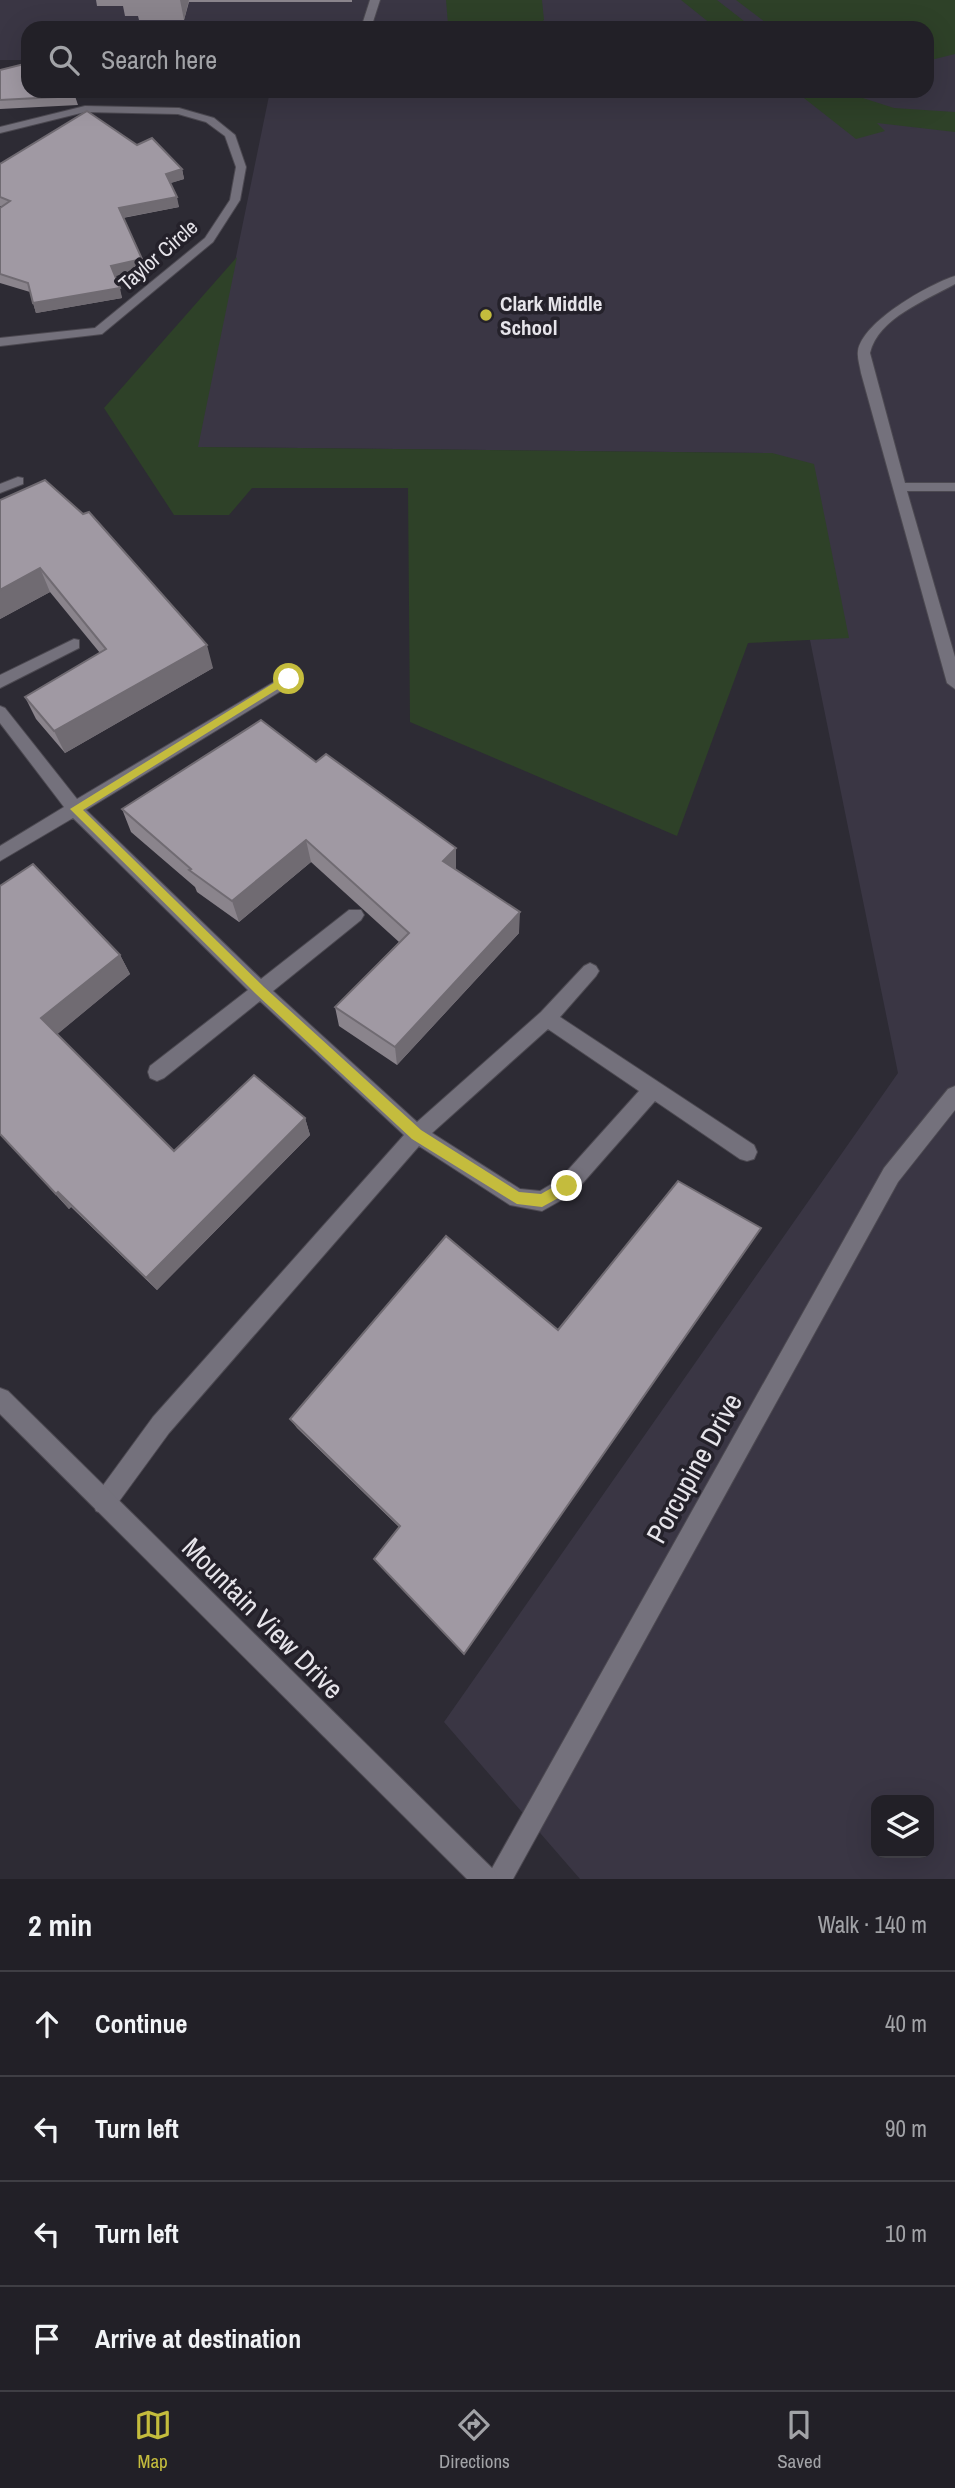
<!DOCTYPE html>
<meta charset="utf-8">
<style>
body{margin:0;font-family:"Archivo Narrow",sans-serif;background:#2e2d33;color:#f1f3f6}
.controls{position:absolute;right:21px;bottom:21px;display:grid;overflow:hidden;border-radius:14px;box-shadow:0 7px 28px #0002}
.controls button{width:63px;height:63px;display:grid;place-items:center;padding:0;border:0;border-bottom:2px solid #3f3e44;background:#222027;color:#f1f3f6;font:35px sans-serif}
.stop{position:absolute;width:21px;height:21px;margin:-16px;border:5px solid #c4bc3d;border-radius:50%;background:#fff}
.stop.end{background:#c4bc3d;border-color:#fff;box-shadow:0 2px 7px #0008}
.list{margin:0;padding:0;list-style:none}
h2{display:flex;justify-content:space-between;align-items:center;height:91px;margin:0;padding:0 28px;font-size:30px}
h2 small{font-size:23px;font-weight:400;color:#a2a3a7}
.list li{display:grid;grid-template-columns:46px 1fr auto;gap:21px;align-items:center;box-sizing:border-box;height:105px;padding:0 28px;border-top:2px solid #3f3e44}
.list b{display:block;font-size:26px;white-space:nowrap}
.list em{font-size:23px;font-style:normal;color:#a2a3a7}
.icon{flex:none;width:38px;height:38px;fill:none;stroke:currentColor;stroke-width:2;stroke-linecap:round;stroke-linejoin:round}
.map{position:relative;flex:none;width:955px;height:1879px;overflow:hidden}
.search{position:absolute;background:#222027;box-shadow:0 7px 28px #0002;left:21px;right:21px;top:21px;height:77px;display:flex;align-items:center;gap:18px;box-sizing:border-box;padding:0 24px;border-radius:21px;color:#a2a3a7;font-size:26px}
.sheet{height:511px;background:#222027}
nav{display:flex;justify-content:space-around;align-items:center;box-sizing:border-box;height:98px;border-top:2px solid #3f3e44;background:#222027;font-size:19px;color:#a2a3a7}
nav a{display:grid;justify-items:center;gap:4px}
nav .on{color:#c4bc3d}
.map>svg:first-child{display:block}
.built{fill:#3a3644;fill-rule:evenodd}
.green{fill:#2e4128}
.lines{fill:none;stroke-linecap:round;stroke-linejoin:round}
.service-casing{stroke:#4c4951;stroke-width:2}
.minor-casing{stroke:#4c4951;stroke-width:2}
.tertiary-casing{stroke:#4c4951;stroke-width:2}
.service{fill:#74717c;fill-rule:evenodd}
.minor{fill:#74717c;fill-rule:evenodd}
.tertiary{fill:#74717c;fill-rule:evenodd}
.wall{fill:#8a848c}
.shaded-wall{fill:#706b72}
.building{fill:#a099a3;stroke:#706b72;stroke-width:2}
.route{fill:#c4bc3d}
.poi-dot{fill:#c4bc3d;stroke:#24212a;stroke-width:2.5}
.labels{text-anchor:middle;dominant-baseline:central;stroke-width:7;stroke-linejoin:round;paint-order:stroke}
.far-street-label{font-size:21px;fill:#e6e4ea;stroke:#24212a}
.far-poi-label{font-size:21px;font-weight:bold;fill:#e6e4ea;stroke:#24212a;text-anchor:start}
.near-street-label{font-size:28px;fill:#e6e4ea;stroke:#24212a}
</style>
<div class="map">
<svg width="955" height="1879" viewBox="0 0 955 1879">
<rect width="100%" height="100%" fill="#2d2b34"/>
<path class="built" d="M0,0h955v1879h-375l-136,-157 454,-649 -126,-620 -575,-6 73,-356h657v-63h-899v32h-28zM876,1800h53v53h-53z"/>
<path class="green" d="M446,0h96l2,20 -10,8h-79l-7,-4z
M681,0h36l36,28h-37z
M736,0h219v54l-28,7v-33h-154z
M795,91h46l53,17 61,4v20l-78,-9 8,8 -29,8z
M237,257l-39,190 574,6 42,11 35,174 -101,5 -71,193 -267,-114 -2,-234h-156l-23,27h-55l-70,-107z"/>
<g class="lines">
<defs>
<path id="service" d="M370,0h10l-9,28h-10z
M955,276v8c-28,16 -77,34 -85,69l35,130h50v8h-48l48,166v32l-8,-6 -86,-310c-1,-7 -4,-15 -3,-22 4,-29 71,-67 97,-75z
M18,477l5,1v6l-23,9v-9z
M74,639l5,1v8l-79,40v-13z
M289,673l8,6 -3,4 -208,127 175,169 88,-69h12l3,5 -3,5 -88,71 144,131 124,-110 43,-46 6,-3 6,3 3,5 -3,5 -36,41 194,128 3,7 -3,7 -7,2 -7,-2 -85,-58 -81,92 -32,18 -32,-6 -91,-59 -250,287 -57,78 -8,3 -8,-3 -3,-8 3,-8 57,-78 251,-282 -144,-134 -96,77 -7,3 -7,-3 -2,-6 2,-6 98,-76 -175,-172 -73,43v-15l64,-39 -64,-84v-17l5,2 72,91zM548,1029l91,62 -79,88 -20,12 -20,-2 -88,-56z"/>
<path id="minor" d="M85,106l94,2 35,10 21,17 11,32 -6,33 -27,42 -111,92 -102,12v-8l95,-10 110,-90 25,-38 6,-33 -11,-31 -19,-14 -28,-8 -93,-2 -85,21v-6z
M955,1086v24l-57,72 -385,697h-27l398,-711 64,-79z"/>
<path id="tertiary" d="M0,1388l8,3 486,479 4,9h-31l-467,-465z"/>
</defs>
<use href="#service" class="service-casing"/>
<use href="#minor" class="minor-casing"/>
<use href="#tertiary" class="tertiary-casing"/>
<use href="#service" class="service"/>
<use href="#minor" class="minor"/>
<use href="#tertiary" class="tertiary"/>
</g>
<path class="wall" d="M96,0h256v2h-163l-5,18h-45l-1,-4h-13l-2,-10h-26z
M0,70l75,26 3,9 -78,4z
M137,145l45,24 2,10 -14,4 9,24 -56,11 22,51 -30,7 7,22 -86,15 -6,-21 -30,-9v-75l2,-1 -2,-1v-42z
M0,500l213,168 -148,85 -29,-34 -11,-22 75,-44 -50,-61 -50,27z
M261,720l195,149 63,64 -122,132 -58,-39 -4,-19 64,-65 -88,-80 -72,60 -42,-30 -2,-5 -64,-55 -9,-23z
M0,886l120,69 10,19 -73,60 117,117 131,-33 5,17 -153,155 -86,-83 -2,2 -69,-75z
M558,1330l-159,197 -102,-99 -7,-9z"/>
<path class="shaded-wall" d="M180,0h9l-5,20z
M182,169l2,10 -16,5 -2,-10z
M177,197l2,10 -58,11 -2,-10z
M142,259l3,10 -31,7 -3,-10z
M120,288l2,10 -86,15 -3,-10z
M40,568l10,24 -50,27v-29z
M207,645l6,23 -148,85 -11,-22z
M306,840l5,22 -72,60 -7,-21z
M456,848v22l-13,-9z
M520,912l-1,21 -122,132 -2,-18z
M120,955l10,19 -76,63 -13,-19z
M305,1118l5,17 -153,155 -11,-12z
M58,1192l13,15 -2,2 -13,-15z"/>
<path class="building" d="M28,63v28h44l3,5 -75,4v-30z
M87,111l50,34 15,-7 30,31 -16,5 11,23 -58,11 23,51 -31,7 9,22 -87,15 -5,-20 -28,-9v-66l10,-7 -10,-4v-33z
M45,480l38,34 6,-2 118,133 -153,86 -29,-34 81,-48 -66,-81 -40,22v-90z
M261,720l55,42 10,-8 130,94 -13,13 77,51 -125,135 -60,-40 74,-74 -103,-93 -74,61 -43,-31 2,-1 -69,-60z
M33,864l87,91 -79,63 133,133 80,-76 51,43 -159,160 -88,-86 -2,2 -56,-60v-248z
M678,1181l83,47 -297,426 -90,-95 26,-33 -110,-107 156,-183 112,94z"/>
<path class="route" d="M285,676l9,3 -211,131 181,177 157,143 98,62 22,2 21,-12h9v9l-29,16 -25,-3 -105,-65 -156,-145 -186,-185z"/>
<circle class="poi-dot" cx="486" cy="315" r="7"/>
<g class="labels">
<g class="far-street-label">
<text transform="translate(158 255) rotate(-41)">Taylor Circle</text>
</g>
<g class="far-poi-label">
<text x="500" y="303">Clark Middle<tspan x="500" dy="24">School</tspan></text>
</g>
<g class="near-street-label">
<text transform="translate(694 1468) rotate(-61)">Porcupine Drive</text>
<text transform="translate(263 1618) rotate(45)">Mountain View Drive</text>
</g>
</g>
</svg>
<div class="controls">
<button><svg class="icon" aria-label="layers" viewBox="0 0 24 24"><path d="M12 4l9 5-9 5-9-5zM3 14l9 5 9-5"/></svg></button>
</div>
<div class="stop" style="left:289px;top:679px"></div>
<div class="stop end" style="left:567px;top:1186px"></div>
<div class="search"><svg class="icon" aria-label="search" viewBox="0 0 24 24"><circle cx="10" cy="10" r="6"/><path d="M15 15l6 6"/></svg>Search here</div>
</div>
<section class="sheet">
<h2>2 min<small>Walk · 140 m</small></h2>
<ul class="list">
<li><svg class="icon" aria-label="ahead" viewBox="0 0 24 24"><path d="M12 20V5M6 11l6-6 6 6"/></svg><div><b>Continue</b></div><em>40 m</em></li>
<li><svg class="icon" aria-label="left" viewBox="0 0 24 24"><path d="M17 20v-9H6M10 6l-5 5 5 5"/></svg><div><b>Turn left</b></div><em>90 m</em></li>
<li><svg class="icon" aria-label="left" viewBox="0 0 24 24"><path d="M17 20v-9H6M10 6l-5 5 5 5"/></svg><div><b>Turn left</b></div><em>10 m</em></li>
<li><svg class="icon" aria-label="arrive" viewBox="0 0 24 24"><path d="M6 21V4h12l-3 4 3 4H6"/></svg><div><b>Arrive at destination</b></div></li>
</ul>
</section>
<nav>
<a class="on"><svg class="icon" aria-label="map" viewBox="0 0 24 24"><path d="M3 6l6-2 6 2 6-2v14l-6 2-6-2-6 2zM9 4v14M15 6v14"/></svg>Map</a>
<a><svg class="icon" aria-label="directions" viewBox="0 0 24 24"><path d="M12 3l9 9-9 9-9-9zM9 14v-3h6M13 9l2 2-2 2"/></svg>Directions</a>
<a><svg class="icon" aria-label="saved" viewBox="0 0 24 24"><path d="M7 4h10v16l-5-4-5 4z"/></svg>Saved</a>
</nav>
